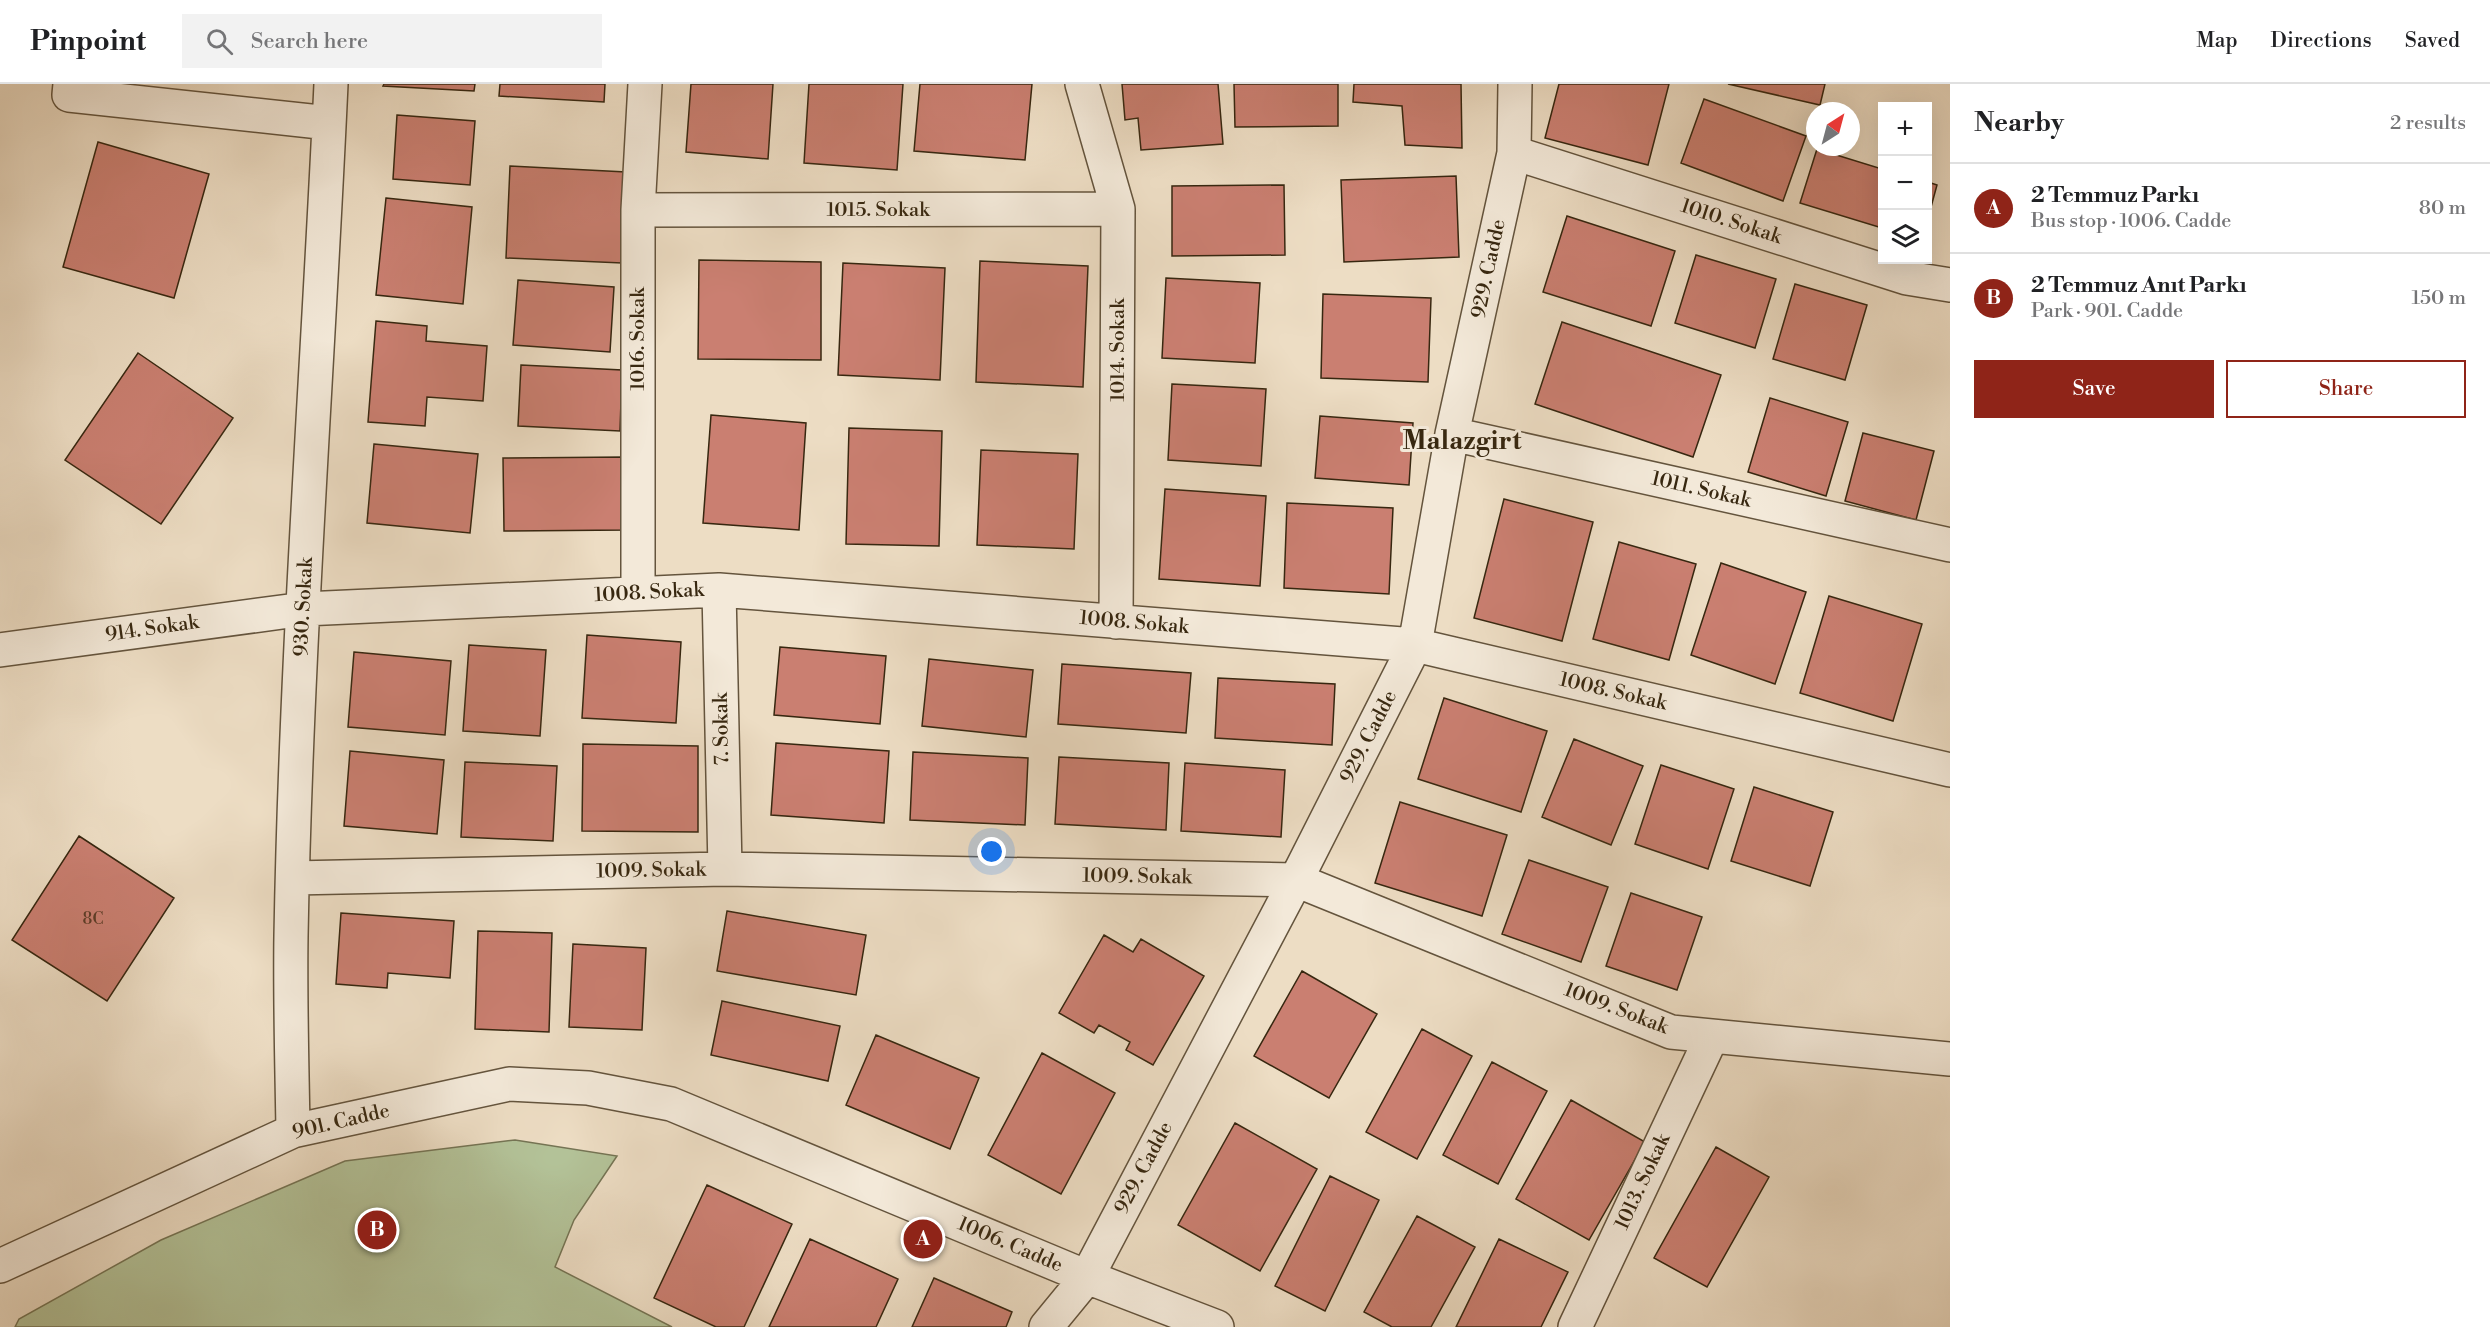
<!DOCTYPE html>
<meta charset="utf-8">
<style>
body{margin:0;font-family:"Libre Bodoni",serif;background:#f2f2f2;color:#202124}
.controls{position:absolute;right:18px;top:18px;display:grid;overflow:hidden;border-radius:0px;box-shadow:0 6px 24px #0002}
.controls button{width:54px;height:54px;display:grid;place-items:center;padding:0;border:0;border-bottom:2px solid #e0e0e0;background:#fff;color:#202124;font:30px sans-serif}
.compass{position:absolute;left:1806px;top:18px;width:54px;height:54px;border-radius:50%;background:#fff;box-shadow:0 6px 24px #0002;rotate:36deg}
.you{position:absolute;left:992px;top:768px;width:21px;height:21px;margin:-15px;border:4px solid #fff;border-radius:50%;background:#1a73e8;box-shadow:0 0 0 9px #1a73e833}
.badge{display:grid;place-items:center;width:39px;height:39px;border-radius:50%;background:#8f2418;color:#fff;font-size:20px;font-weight:700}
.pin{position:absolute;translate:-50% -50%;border:3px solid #fff;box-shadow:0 2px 6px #0006}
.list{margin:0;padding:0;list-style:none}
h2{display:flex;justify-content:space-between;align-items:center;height:78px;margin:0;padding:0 24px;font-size:26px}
h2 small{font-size:20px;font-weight:400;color:#757577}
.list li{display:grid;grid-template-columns:39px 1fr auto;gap:18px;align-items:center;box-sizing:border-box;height:90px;padding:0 24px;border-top:2px solid #e0e0e0}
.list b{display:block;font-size:22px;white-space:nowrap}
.list p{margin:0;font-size:20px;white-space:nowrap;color:#757577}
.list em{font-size:20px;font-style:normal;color:#757577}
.actions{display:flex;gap:12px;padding:18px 24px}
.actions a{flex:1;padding:14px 0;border:2px solid #8f2418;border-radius:0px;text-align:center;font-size:21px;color:#8f2418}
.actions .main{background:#8f2418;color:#fff}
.icon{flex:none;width:33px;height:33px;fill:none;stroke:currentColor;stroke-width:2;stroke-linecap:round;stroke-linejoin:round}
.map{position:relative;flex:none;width:1950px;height:1243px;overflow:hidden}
header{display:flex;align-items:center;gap:36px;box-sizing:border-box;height:84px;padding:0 30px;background:#fff;border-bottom:2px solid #e0e0e0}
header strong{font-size:28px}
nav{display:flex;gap:33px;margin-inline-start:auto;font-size:21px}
.search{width:420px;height:54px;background:#f2f2f2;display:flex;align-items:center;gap:15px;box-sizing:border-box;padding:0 21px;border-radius:0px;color:#757577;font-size:22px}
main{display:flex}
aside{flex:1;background:#fff}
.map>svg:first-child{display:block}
.green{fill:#b3c298;stroke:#757454;stroke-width:1.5}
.building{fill:#ca7f71;stroke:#372710;stroke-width:1.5}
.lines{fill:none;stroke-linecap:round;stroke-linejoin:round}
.minor-casing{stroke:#64543d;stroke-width:36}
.minor{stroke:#f3e9d9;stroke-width:33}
.labels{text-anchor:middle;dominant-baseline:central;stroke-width:6;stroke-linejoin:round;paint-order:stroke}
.number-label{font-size:16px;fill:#5c3d28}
.street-label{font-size:20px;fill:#372710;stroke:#f3e9d9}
.district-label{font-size:26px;font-weight:bold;fill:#372710;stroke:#f3e9d9}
</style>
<header>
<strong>Pinpoint</strong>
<div class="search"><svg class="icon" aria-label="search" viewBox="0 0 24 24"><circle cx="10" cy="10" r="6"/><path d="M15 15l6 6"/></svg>Search here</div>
<nav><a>Map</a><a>Directions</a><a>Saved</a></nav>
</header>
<main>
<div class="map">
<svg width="1950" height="1243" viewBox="0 0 1950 1243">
<rect width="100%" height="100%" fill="#edddc4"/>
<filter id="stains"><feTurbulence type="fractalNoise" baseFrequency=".00333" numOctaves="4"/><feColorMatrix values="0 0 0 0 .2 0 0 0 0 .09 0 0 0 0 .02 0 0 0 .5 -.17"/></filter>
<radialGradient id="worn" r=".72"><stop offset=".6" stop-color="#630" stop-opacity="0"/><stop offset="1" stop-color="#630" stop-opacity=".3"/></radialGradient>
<path class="green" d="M515,1056l102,16 -43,64 -19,47 117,60h-657l4,-8 142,-79 184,-79z"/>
<path class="building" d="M384,0h91l-1,7 -91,-5z
M500,0h105l-1,18 -105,-6z
M691,0h82l-5,75 -82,-7z
M809,0h94l-6,86 -93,-7z
M920,0h112l-7,76 -111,-9z
M1122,0h96l5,60 -82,6 -3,-32 -13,2z
M1234,0h104v42l-103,1z
M1354,0h107l1,64 -57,-3 -3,-39 -49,-4z
M1559,0h110l-21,81 -103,-27z
M1728,0h97l-5,21z
M1704,15l102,37 -23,65 -102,-38z
M397,31l78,6 -5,64 -77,-6z
M98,58l111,32 -35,124 -111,-31z
M1817,65l65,20v59l-82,-25z
M510,82l116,6 -4,91 -116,-5z
M1456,92l3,81 -115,5 -3,-82z
M1928,98l9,3 -9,33z
M1284,101l1,70 -113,1v-70z
M386,114l86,9 -9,97 -87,-9z
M1567,132l108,35 -24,75 -108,-34z
M1696,171l80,24 -21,69 -80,-25z
M699,176l122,2v98l-123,-1z
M980,177l108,5 -5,121 -107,-5z
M843,179l102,5 -5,112 -102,-5z
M1166,194l94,5 -5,80 -93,-5z
M518,196l96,7 -4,65 -97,-7z
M1795,200l72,21 -22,75 -72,-21z
M1323,210l108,4 -3,84 -107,-4z
M376,237l51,5 -1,15 61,5 -4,55 -56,-4 -2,29 -57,-4z
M1562,238l159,53 -28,82 -158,-53z
M138,269l95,65 -72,106 -96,-64z
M521,281l101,5 -2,61 -102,-5z
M1172,300l94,5 -5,77 -93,-6z
M1770,314l78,24 -22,74 -78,-24z
M711,331l95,8 -7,107 -96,-7z
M1320,332l93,7 -4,62 -94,-7z
M849,344l93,3 -3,115 -93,-2z
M1863,349l71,18 -18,69 -71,-19z
M374,360l104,10 -8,79 -103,-10z
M981,366l97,4 -4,95 -97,-4z
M625,373l1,73 -122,1 -1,-73z
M1165,405l101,7 -6,90 -101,-7z
M1504,415l89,23 -31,119 -88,-23z
M1287,419l106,5 -4,86 -105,-6z
M1619,458l77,22 -27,96 -76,-21z
M1721,479l85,29 -31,92 -84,-29z
M1829,512l93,28 -29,97 -93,-28z
M587,551l94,7 -5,81 -94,-5z
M469,561l77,5 -6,86 -77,-5z
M780,563l106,9 -6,68 -106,-9z
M354,568l97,9 -6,74 -97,-8z
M929,575l104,11 -7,67 -104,-11z
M1062,580l129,9 -5,60 -128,-9z
M1218,594l117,6 -3,61 -117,-7z
M1444,614l103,33 -26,81 -103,-33z
M1574,655l69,27 -32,79 -69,-28z
M776,659l113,8 -5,72 -113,-8z
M583,660l115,2v86l-116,-1z
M350,667l94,9 -7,74 -93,-8z
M913,668l115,6 -3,67 -115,-5z
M1059,673l110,6 -3,67 -111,-6z
M465,678l92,4 -4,75 -92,-4z
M1185,679l100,7 -4,67 -100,-6z
M1661,681l73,24 -26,80 -73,-25z
M1754,703l79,25 -23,74 -79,-25z
M1400,718l107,33 -25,81 -107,-33z
M79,752l95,62 -67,103 -95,-61z
M1529,776l79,27 -27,75 -79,-28z
M1631,809l71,24 -25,73 -71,-24z
M727,827l139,24 -10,60 -139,-24z
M341,829l113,8 -4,57 -62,-5 -1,15 -51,-4z
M478,847l74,2 -3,99 -74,-3z
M1104,851l29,17 8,-13 63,37 -51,89 -27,-15 4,-8 -31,-17 -5,8 -35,-20z
M573,860l73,4 -4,82 -73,-3z
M1302,887l75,43 -48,84 -75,-42z
M722,917l118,25 -12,55 -117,-26z
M1422,945l50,27 -55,103 -51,-27z
M876,951l103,43 -29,71 -104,-44z
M1042,969l73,40 -54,101 -73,-39z
M1492,978l55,29 -49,93 -55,-29z
M1571,1016l74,42 -56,98 -73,-41z
M1235,1039l82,46 -57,102 -82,-46z
M1716,1063l53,30 -62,110 -53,-29z
M1330,1092l49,24 -54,111 -50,-25z
M707,1101l85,39 -48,103h-28l-62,-29z
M1417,1132l58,31 -44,80h-39l-28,-15z
M810,1155l88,40 -22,48h-107z
M1499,1155l69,33 -27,55h-85z
M934,1194l78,34 -6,15h-94z"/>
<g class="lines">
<defs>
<path id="minor" d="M70,0l-1,11 260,28
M1082,0l36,125 -2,413
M1514,69l393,125 43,7
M638,126l480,-1
M1452,350l498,111
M719,506l6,279
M638,509v-383l7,-126
M0,566l304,-41 415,-19 696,55 535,125
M293,794l432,-9 571,11 375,152 279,27
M293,1047c-1,-65 -3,-130 -2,-195 5,-284 27,-568 40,-852
M0,1182l293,-135 216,-47 79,4 83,16 416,173 130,50
M1046,1243l41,-50 209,-397 119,-235 37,-211 62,-281 1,-69
M1575,1243l137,-291"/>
</defs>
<use href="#minor" class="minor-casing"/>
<use href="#minor" class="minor"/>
</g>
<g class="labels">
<g class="number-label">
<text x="93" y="835">8C</text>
</g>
<g class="street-label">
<text x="878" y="126">1015. Sokak</text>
<text transform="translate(1731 138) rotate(18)">1010. Sokak</text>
<text transform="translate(1489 185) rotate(-78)">929. Cadde</text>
<text transform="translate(638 255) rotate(-90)">1016. Sokak</text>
<text transform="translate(1118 266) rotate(-90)">1014. Sokak</text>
<text transform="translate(1701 406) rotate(13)">1011. Sokak</text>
<text transform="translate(649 509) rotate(-3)">1008. Sokak</text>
<text transform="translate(304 523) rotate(-87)">930. Sokak</text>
<text transform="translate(1134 539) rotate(5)">1008. Sokak</text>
<text transform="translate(152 545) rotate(-8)">914. Sokak</text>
<text transform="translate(1613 608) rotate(13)">1008. Sokak</text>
<text transform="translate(722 645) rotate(-91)">7. Sokak</text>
<text transform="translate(1369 653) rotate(-63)">929. Cadde</text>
<text transform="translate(651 787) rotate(-1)">1009. Sokak</text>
<text transform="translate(1137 793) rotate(1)">1009. Sokak</text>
<text transform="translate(1616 925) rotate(21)">1009. Sokak</text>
<text transform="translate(341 1038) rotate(-13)">901. Cadde</text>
<text transform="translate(1144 1084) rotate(-62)">929. Cadde</text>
<text transform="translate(1643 1098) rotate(-65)">1013. Sokak</text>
<text transform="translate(1010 1161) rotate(23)">1006. Cadde</text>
</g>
<g class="district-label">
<text x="1462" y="357">Malazgirt</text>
</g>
</g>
<rect width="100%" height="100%" filter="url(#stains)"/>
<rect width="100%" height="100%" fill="url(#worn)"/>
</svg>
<div class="controls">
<button>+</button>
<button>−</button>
<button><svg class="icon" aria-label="layers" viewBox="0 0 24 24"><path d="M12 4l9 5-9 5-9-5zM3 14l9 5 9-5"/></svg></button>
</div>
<svg class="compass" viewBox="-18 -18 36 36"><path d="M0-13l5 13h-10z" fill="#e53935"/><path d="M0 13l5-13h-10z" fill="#757577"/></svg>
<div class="you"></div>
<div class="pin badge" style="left:923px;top:1155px">A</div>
<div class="pin badge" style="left:377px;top:1146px">B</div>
</div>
<aside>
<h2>Nearby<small>2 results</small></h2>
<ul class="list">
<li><span class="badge">A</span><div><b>2 Temmuz Parkı</b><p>Bus stop · 1006. Cadde</p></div><em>80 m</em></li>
<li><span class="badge">B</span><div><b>2 Temmuz Anıt Parkı</b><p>Park · 901. Cadde</p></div><em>150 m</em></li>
</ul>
<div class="actions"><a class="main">Save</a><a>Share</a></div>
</aside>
</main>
